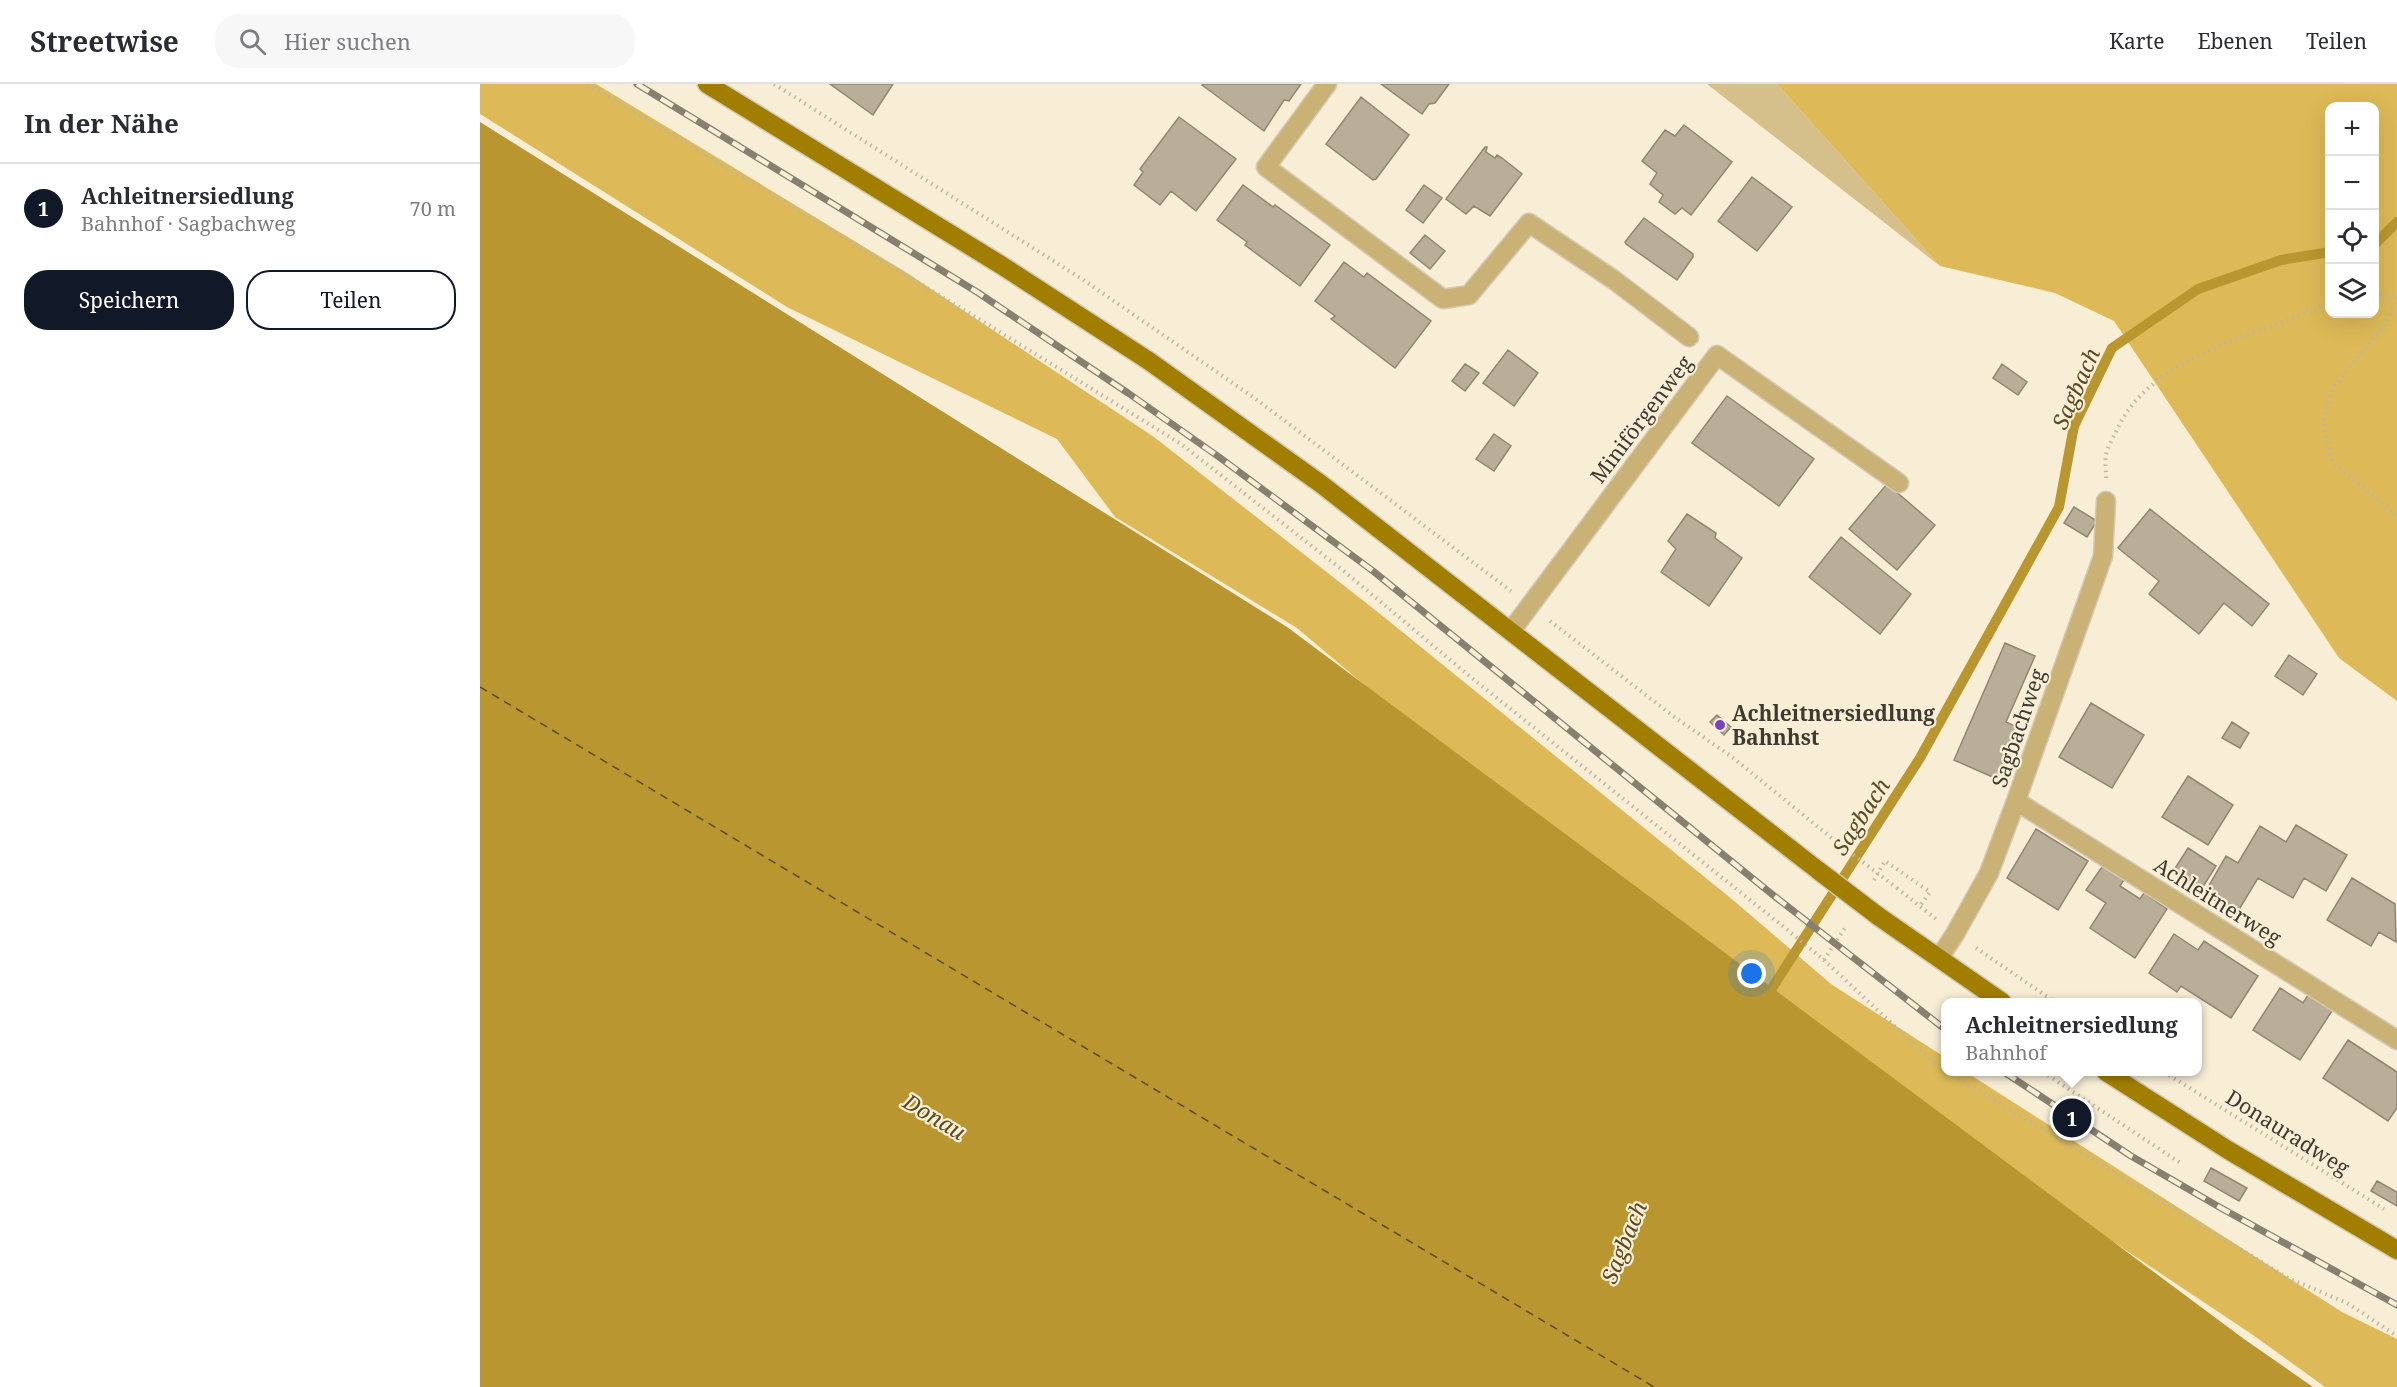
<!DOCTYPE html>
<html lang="de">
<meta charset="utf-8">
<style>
body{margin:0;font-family:"Noto Serif",serif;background:#f7f7f7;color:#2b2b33}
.controls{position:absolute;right:18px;top:18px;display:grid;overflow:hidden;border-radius:12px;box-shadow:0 6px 24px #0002}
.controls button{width:54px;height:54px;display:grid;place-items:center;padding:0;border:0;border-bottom:2px solid #e1e1e2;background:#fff;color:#2b2b33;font:30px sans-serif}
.you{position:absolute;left:1272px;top:890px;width:21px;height:21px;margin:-15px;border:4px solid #fff;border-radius:50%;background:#1a73e8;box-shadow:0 0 0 9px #1a73e833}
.badge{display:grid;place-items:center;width:39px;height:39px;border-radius:50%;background:#111827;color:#fff;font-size:20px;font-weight:700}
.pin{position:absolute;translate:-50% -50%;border:3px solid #fff;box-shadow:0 2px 6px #0006}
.popup{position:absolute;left:1461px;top:914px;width:261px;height:78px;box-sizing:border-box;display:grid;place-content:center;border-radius:12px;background:#fff;filter:drop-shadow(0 2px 4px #0005);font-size:20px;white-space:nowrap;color:#7c7c81}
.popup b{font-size:22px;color:#2b2b33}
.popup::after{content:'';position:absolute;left:50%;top:100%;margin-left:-12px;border:12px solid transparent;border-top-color:#fff}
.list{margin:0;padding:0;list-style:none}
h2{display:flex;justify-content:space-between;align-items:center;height:78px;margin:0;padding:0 24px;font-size:26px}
h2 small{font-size:20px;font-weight:400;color:#7c7c81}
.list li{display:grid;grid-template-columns:39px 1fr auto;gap:18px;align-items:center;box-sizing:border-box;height:90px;padding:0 24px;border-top:2px solid #e1e1e2}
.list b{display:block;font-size:22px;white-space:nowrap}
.list p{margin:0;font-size:20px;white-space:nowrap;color:#7c7c81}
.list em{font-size:20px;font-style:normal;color:#7c7c81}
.actions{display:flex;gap:12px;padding:18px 24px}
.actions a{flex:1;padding:14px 0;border:2px solid #111827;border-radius:24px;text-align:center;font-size:21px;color:#111827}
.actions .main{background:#111827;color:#fff}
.icon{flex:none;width:33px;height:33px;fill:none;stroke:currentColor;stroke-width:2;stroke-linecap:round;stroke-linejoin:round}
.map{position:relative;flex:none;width:1917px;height:1303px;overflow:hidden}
header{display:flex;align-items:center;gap:36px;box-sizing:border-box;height:84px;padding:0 30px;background:#fff;border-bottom:2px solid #e1e1e2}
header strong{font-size:28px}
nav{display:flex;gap:33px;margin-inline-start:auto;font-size:21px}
.search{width:420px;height:54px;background:#f7f7f7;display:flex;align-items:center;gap:15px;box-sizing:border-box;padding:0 21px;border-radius:24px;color:#7c7c81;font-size:22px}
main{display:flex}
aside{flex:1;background:#fff}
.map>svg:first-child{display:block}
.green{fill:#d5bf8a}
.forest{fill:#ddb957;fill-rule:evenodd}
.water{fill:#b99630}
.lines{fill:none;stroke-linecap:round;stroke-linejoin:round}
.stream{stroke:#b99630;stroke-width:10}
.ferry{stroke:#594a21;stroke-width:1.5;stroke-dasharray:8 6;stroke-linecap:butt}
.building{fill:#b9af98;stroke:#908771;stroke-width:1.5}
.street-casing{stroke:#d3cab5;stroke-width:21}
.primary-casing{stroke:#d3cab5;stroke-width:21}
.path{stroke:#beb6a2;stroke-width:4;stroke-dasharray:1.5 4.5;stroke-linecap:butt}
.street{stroke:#cab276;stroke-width:18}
.primary{stroke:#a17e00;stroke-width:18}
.rail-casing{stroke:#868071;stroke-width:7}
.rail{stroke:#f8eed6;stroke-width:4.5;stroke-dasharray:14;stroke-linecap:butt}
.primary-bridge-casing{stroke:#d3cab5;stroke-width:21;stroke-linecap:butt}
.path-bridge{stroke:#beb6a2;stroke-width:4;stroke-dasharray:1.5 4.5;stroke-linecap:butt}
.primary-bridge{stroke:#a17e00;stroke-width:18}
.poi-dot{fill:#7645bc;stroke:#f8eed6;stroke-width:2}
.labels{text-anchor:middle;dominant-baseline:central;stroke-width:4.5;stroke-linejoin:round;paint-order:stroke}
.street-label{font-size:21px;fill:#3e3a31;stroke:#f8eed6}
.poi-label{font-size:21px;font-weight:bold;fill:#3e3a31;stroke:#f8eed6;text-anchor:start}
.water-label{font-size:22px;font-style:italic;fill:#594a21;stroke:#f8eed6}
</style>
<header>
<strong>Streetwise</strong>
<div class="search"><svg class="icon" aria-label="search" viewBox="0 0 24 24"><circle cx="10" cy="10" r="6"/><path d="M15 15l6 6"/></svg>Hier suchen</div>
<nav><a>Karte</a><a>Ebenen</a><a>Teilen</a></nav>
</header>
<main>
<aside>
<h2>In der Nähe<small></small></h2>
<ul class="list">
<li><span class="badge">1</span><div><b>Achleitnersiedlung</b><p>Bahnhof · Sagbachweg</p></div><em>70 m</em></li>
</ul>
<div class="actions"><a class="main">Speichern</a><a>Teilen</a></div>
</aside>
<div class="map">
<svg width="1917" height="1303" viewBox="0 0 1917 1303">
<rect width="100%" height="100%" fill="#f8eed6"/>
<path class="green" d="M1227,0h70l163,182z"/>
<path class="forest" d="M0,0h116l311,189 247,164 225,176 354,287 98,84 115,74v14h20l376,240 55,27v48h-72l-72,-52 -138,-92 -155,-46 -386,-335 -277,-234 -182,-111 -58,-78 -270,-132 -307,-193z
M1297,0h620v617l-58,-43 -225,-337 -59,-28 -115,-27zM1850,22h44v208h-44z"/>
<path class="water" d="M0,38l807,505 957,712 69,48h-1833z"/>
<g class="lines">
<path class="stream" d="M1894,161l23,-23
M1285,915l155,-241 139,-251 15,-81 38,-78 86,-59 83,-29 49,-8"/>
<path class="ferry" d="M0,603l1174,700"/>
</g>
<path class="building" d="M350,0h63l-20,31z
M723,0h98l-12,17 -5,-1 -20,31 -62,-46z
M901,0h68l-14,19 -6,1 -7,10z
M881,13l48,38 -33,44 -3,1 -47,-36z
M699,33l57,42 -40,52 -25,-20 -11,14 -26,-20 9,-13 -3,-3z
M1204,41l48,37 -41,53 -9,-7 -7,6 -16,-12 4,-7 -13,-11 7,-11 -15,-12 23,-31 10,6z
M1005,63h2l-1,5 9,6 2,-3 5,3 20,16 -32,42 -16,-10 -8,8 -20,-15z
M1272,93l40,30 -35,44 -39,-30z
M763,101l30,22 2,-2 55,40 -30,41 -55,-41 2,-3 -30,-22z
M944,101l18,13 -19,25 -17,-13z
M1164,134l49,36v3l-16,23 -51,-36 -1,-2 7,-9z
M945,151l20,16 -15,18 -20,-16z
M864,178l20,15 3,-4 64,48 -36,47 -64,-49 4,-3 -20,-15z
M1028,266l30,23 -24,33 -31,-23z
M985,280l14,9 -14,18 -13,-10z
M1522,280l25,18 -9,13 -25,-17z
M1247,312l87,63 -35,47 -87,-63z
M1014,350l17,12 -17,25 -18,-12z
M1407,400l48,41 -38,45 -48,-41z
M1594,423l23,14 -10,16 -23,-14z
M1670,425l119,95 -17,22 -28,-23 -25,31 -50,-40 10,-13 -41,-33z
M1207,430l29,19 -1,5 27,20 -33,48 -48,-34 15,-23 -8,-8z
M1361,453l70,57 -31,40 -71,-57z
M1525,559l30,13 -29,66 13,6 -22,51 -43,-19z
M1809,571l28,19 -14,21 -28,-19z
M1611,619l53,32 -32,53 -53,-31z
M1237,631l14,12 -7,8 -14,-13z
M1752,638l17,11 -9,15 -18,-10z
M1708,692l45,29 -25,40 -46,-28z
M1816,741l51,30 -21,36 -22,-13 -11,20 -35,-20 -21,35 -33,-19 22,-38 12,7 22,-37 26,16z
M1556,745l52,32 -30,49 -51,-32z
M1708,764l28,18 -15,24 -29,-17z
M1624,780l21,14 -5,8 20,13 4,-6 23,16 -32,49 -45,-30 16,-25 -20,-13z
M1872,794l43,26 1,38 -17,-10 -8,14 -44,-26z
M1694,850l24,16 6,-9 54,35 -27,42 -50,-32 -4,6 -28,-19z
M1800,904l23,15 5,-8 24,16 -32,49 -47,-30z
M1868,956l49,32v36l-9,13 -65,-43z
M1731,1084l36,20 -8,13 -35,-20z
M1897,1097l20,11v14l-26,-15z"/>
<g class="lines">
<defs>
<path id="street" d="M847,0l-61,83 177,132 26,-4 60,-72 85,57 75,57
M1031,547l206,-276 182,128
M1536,717l381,239
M1459,874l16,-24 34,-61 27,-72 87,-245 3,-55"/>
<path id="primary" d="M227,0l294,181 148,96 172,123 498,387
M1398,832l124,86
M1626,988l122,78 169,100"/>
</defs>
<use href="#street" class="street-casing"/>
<use href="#primary" class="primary-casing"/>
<path class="path" d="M108,0l386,232 207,128 164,128 128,107 306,244 45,37 109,102 13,8
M294,0l308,195 171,118 258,194
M1894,210l23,1
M1917,213l-13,29 -50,60 -11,34 9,41 65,56
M1626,394c0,-7 -1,-16 0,-23 1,-7 6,-15 9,-21 34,-81 144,-97 215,-132
M1070,537l123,95 59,41 107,87
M1394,796l11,-19 45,31 -10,14
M1417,804l39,31
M1496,864l79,54
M1344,876l23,-35
M1468,988l340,206 59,25 50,33
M1563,988l139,92
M1684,988l220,137"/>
<use href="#street" class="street"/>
<use href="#primary" class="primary"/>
<defs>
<path id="rail" d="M157,0l340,208 151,101 91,64 154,114 400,324 173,135
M1524,988l127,84 90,52 176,97"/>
</defs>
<use href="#rail" class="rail-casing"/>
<use href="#rail" class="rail"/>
<defs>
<path id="primary-bridge" d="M1339,787l59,45"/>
</defs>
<use href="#primary-bridge" class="primary-bridge-casing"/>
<path class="path-bridge" d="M1359,760l58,44"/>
<use href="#primary-bridge" class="primary-bridge"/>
</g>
<circle class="poi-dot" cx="1240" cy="641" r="6"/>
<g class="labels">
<g class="street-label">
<text transform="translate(1161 335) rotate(-53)">Miniförgenweg</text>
<text transform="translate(1538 644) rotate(-71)">Sagbachweg</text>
<text transform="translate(1738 817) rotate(32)">Achleitnerweg</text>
<text transform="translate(1808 1048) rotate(32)">Donauradweg</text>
</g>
<g class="poi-label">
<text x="1252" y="629">Achleitnersiedlung<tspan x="1252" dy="24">Bahnhst</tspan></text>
</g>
<g class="water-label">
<text transform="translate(1595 304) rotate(-66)">Sagbach</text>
<text transform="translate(1380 732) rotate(-57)">Sagbach</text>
<text transform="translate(455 1032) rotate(31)">Donau</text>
<text transform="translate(1143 1158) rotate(-68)">Sagbach</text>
</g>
</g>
</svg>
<div class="controls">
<button>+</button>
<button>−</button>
<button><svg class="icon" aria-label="locate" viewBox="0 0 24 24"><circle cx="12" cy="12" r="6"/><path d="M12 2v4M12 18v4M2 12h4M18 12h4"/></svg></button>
<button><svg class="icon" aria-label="layers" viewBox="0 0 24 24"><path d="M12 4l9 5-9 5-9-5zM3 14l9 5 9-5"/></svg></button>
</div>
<div class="you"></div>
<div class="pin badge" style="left:1592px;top:1034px">1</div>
<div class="popup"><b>Achleitnersiedlung</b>Bahnhof</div>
</div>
</main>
